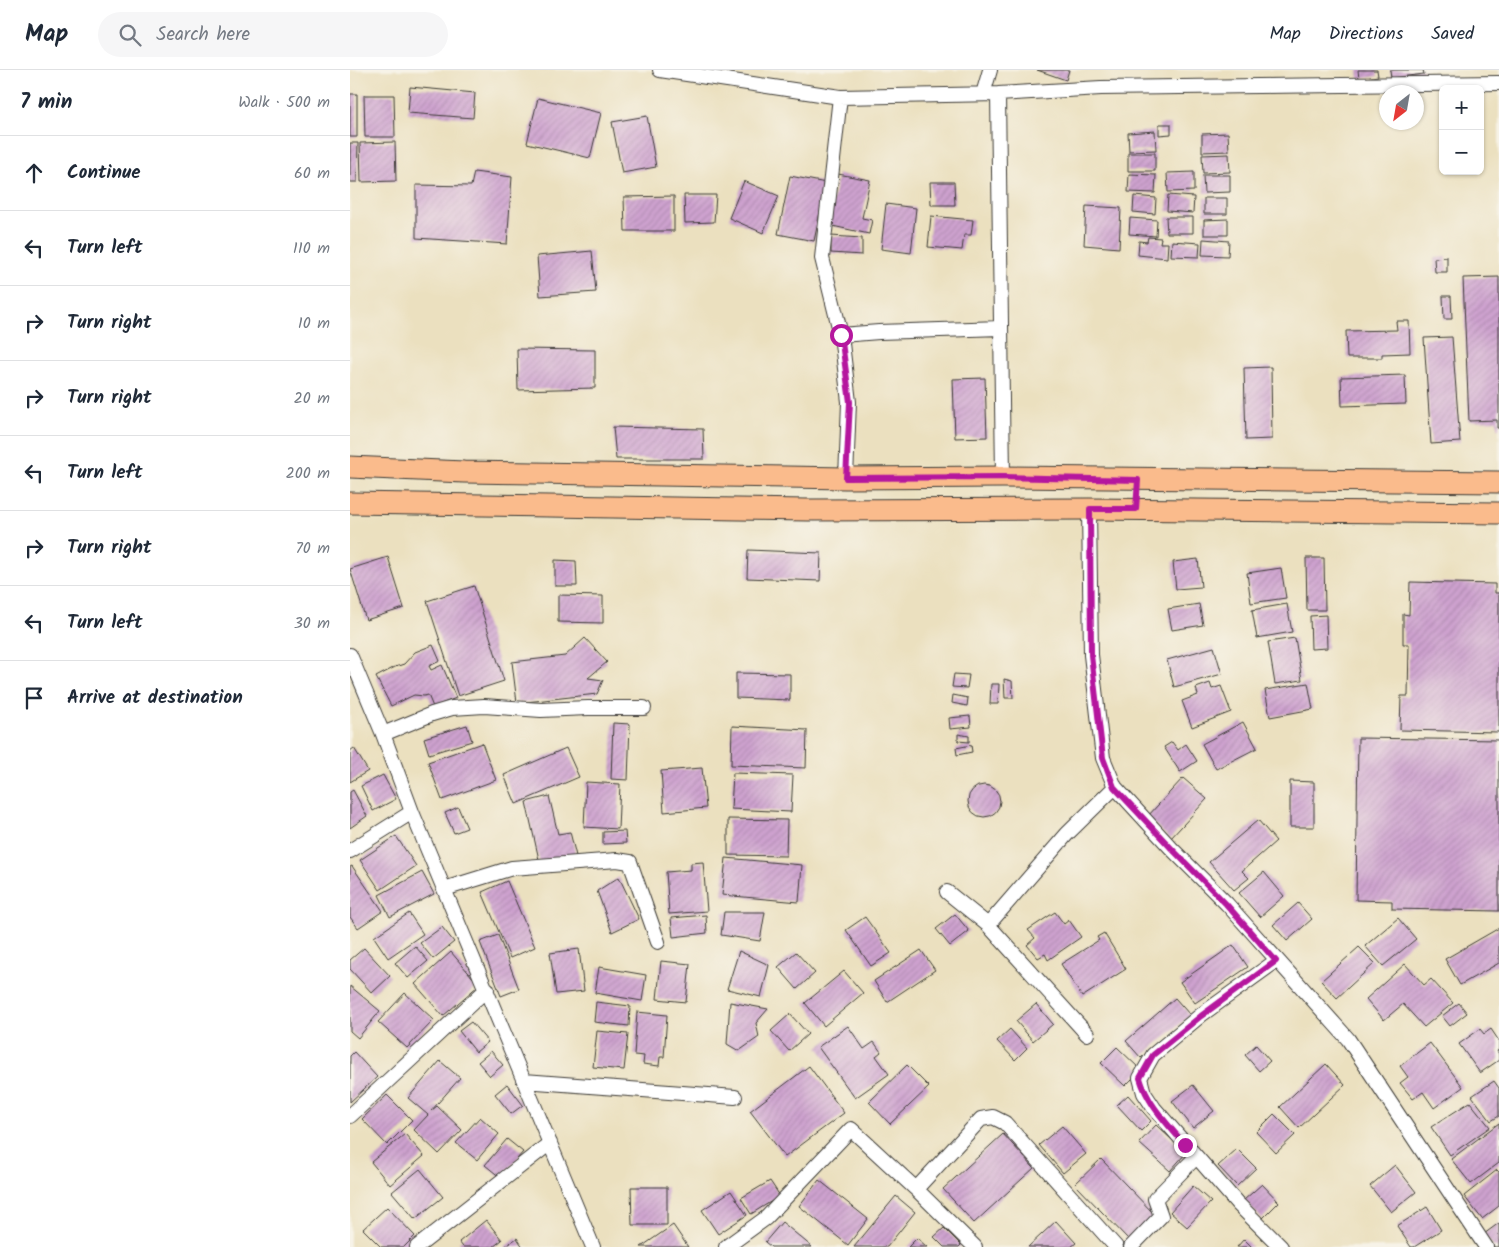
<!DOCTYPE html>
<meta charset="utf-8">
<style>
body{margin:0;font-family:Kalam,sans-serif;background:#f6f6f7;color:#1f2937}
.controls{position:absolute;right:15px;top:15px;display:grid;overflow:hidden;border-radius:8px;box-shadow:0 1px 4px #0004}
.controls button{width:45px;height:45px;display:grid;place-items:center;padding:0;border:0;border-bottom:1px solid #e0e1e3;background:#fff;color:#1f2937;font:25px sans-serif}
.compass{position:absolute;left:1029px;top:15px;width:45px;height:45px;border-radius:50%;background:#fff;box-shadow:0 1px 4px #0004;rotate:211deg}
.stop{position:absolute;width:15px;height:15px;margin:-11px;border:4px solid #b5179e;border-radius:50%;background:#fff}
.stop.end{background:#b5179e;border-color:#fff;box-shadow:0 1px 5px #0008}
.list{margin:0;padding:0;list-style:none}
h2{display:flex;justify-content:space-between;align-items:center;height:65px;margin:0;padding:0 20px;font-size:21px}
h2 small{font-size:16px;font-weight:400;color:#747a83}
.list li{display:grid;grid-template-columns:32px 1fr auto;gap:15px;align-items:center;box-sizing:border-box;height:75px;padding:0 20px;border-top:1px solid #e0e1e3}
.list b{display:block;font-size:19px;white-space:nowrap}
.list em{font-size:16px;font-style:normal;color:#747a83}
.icon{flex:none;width:28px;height:28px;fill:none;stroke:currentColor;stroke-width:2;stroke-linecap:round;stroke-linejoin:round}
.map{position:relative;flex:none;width:1149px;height:1177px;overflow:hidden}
header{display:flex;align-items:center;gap:30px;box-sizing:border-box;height:70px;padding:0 25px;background:#fff;border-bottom:1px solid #e0e1e3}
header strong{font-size:24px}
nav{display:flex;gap:28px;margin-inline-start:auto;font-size:18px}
.search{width:350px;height:45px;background:#f6f6f7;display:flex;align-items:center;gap:12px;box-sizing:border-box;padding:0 18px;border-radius:28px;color:#747a83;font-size:19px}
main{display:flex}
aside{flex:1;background:#fff}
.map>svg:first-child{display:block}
.building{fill:url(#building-hatch)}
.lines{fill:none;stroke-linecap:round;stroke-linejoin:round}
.minor-casing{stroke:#3b3934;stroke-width:16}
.primary-casing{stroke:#3b3934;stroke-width:23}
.minor{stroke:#fff;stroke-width:14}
.primary{stroke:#fabb8c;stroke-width:21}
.route{stroke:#b5179e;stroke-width:6}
</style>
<header>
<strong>Map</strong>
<div class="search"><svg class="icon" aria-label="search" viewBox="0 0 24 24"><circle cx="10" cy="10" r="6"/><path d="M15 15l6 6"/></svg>Search here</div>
<nav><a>Map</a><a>Directions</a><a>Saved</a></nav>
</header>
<main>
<aside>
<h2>7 min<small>Walk · 500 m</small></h2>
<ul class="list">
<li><svg class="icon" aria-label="ahead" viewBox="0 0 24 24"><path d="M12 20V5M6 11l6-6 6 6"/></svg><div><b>Continue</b></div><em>60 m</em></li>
<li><svg class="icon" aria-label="left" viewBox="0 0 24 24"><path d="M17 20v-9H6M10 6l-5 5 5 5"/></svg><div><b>Turn left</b></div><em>110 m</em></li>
<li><svg class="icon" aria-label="right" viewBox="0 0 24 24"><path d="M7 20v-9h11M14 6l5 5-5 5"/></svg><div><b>Turn right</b></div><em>10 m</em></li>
<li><svg class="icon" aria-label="right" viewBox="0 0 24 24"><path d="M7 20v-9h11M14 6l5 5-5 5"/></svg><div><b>Turn right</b></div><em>20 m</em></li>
<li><svg class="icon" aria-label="left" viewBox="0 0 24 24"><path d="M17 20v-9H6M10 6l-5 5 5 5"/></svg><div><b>Turn left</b></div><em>200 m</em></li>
<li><svg class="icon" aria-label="right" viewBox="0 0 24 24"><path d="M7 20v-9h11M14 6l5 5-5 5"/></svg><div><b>Turn right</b></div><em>70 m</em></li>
<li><svg class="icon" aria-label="left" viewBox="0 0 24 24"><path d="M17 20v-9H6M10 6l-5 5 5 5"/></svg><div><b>Turn left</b></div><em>30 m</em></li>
<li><svg class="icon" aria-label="arrive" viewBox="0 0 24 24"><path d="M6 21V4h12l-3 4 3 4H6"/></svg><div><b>Arrive at destination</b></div></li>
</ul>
</aside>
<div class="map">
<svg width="1149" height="1177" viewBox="0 0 1149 1177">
<defs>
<pattern id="building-hatch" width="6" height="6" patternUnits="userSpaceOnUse" patternTransform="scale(1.25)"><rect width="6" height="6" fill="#cea2cf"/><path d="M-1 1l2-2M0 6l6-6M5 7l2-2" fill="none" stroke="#b08bb1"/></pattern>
</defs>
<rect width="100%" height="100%" fill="#f7f3e8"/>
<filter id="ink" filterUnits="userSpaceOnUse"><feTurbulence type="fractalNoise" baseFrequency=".02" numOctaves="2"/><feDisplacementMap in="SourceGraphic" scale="10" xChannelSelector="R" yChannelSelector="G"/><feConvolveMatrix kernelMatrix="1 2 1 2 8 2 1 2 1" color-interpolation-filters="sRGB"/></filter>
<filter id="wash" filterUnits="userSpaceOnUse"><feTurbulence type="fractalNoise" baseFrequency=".0096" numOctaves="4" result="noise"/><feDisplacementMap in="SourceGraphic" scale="20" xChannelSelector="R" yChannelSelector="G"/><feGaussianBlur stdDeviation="1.12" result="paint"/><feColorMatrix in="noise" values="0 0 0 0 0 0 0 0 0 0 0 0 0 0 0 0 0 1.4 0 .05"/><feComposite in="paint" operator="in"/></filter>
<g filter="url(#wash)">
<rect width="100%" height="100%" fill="#ebe0bf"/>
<g id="blocks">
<path class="building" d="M687,0h32l-3,10z
M1008,0h19l1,6 -19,3z
M1040,0h33l1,4 -33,4z
M60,17l65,6 -2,25 -65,-5z
M0,24h7v43h-7z
M14,25h30l1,42h-30z
M188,28l63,15 -11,45 -63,-15z
M297,46l9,51 -34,6 -10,-51z
M809,54h12v10l-12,1z
M805,61l1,19 -27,1 -1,-18z
M878,63l1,18 -27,1v-18z
M45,72l1,39 -35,1 -1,-39z
M0,73h8l-1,39h-7z
M778,83h27v18h-27z
M879,84l1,18 -27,1 -1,-18z
M124,102l38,5 -5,67 -91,-6v-53l55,1z
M844,102v19l-26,1 -1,-19z
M488,104l32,6 -8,38 10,2 -3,14 -41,-9z
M779,104l27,1 -1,18 -27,-1z
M853,105h27v17l-26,1z
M440,106l36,7 -12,58 -36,-7z
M394,111l35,15 -16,37 -34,-15z
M580,112h24l1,23h-24z
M334,125h32l-2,27 -29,1z
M818,125l26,2 -1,16 -26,-2z
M324,126v35h-49l-1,-34z
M784,126l22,2 -1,16 -22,-2z
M854,128h23v16h-23z
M536,134l30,4 -5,45 -30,-4z
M736,136l35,2 -2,40 -35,-3z
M581,146l42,4 -2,15h-7l-2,15 -34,-3z
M816,147h27v16h-26z
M780,148l27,2 -1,16 -27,-2z
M878,149v16h-24v-15z
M481,166l31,2v17l-31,-2z
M798,167l13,1 -1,5h8l-1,15 -29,-3 1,-14 8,1z
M853,169l26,2 -1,15 -26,-1z
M822,171l28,2 -1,14 -28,-1z
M242,181l4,41 -56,4 -3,-40z
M1097,187v15h-12l-1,-14z
M1149,207v151h-2v-8l-28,1 -6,-143z
M1093,226h8l1,23h-8z
M1046,251h13l1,32 -28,1v4h-35l-1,-27 51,-1z
M1102,267l8,105 -29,2 -7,-106z
M167,279l78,1v38l-77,2z
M921,297l1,72 -26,1 -2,-72z
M1055,305l1,29 -64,2 -1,-29z
M635,308l2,59 -32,1 -2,-59z
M263,357l90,2 1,30h-88z
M398,480l73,3 -1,28 -73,-3z
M38,487l16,51 -38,12 -16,-51z
M956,488h18l1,52h-18z
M848,489l3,28 -25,2 -3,-27z
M205,490l21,1 1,25h-22z
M931,498l5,30 -35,5 -4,-30z
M1060,512l85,2v9h4v139l-99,-2 1,-34h7l1,-52h-6v-30l6,1z
M124,516l30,95 -46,15 -31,-95z
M208,525l45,1v27l-45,-1z
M849,534l4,21 -31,5 -4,-21z
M937,534l5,28 -35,6 -5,-28z
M976,545l1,33 -16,1 -1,-33z
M235,568l22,24 -19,16 15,2 -6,14 -80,9 -5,-41 53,-6z
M945,568l7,42 -27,4 -7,-42z
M83,575l7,16 -11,5 2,4 11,-5 14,33 -23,9 -5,-12 -4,1 -10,-1 -23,11 -15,-29 19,-10 9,-3 11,-12z
M864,577l8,27 -48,13 -7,-27z
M386,603l54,1v26l-54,-2z
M604,604l15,1 -2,13 -15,-1z
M654,609l8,2 1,17h-8z
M860,613l2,6 9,-3 10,26 -39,15 -10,-26 16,-6 -2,-7z
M958,613l5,26 -43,8 -5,-27z
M641,614h8l-1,20h-8z
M603,625l15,3 -1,8 -15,-3z
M620,646l1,11 -21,2 -1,-11z
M893,652l14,26 -41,21 -14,-25z
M263,653l17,1 -2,56 -17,-1z
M117,655l5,16 -43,13 -5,-16z
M382,656l75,4 -1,38 -75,-3z
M608,664l11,2v6l-11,-1z
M1008,668l141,2v171l-107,-2v-8l-36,-1z
M822,672l6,8 8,-6 11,17 -17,11 -16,-25z
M132,673l14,37 -54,20 -14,-38z
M621,675l1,7 -15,3 -1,-7z
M4,678l14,23 -18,11v-31z
M216,678l13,29 -63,27 -12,-29z
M352,698l4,40 -42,4 -3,-41z
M383,703l60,2 -2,37 -60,-3z
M33,705l13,24 -23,12 -12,-25z
M833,708l24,21 -37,40 -23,-22z
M940,711l24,1v45h-24z
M236,712l34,2 -2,45 -34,-2z
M618 731a16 16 0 1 1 32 0a16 16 0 1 1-32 0Z
M3,720l14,26 -17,12v-36z
M199,726l9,38 12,-2 6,24 -36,8 -14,-62z
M108,737l9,21 -13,5 -9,-20z
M378,749l59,1 -1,36 -58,-1z
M908,750l18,21 -34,30 7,7 -15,12 -25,-28z
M275,761l1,12 -23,1v-12z
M46,766l20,30 -36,24 -20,-30z
M376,788l76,7 -3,37 -77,-7z
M353,792l4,49 -38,3 -3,-42 25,-2v-7z
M2,796l31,45 -25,17 -8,-11v-50z
M72,802l12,22 -44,23 -11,-22z
M914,802l20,24 -24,21 -21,-24z
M269,807l20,42 -27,13 -15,-41z
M157,811l28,66 -25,11 -28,-66z
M948,833l14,16 -25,22 -14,-16z
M374,842h41l-5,29 -39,-6z
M705,842l9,12 5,-4 12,17 -33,23 -3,-6 -7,4 -11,-13 8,-7 -7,-8z
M59,843l14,21 -35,24 -14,-21z
M605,844l14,17 -19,15 -14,-17z
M356,845l1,18 -34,4 -2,-19z
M515,847l26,36 -20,13 -25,-36z
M1048,848l18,21 -33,27 -18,-20z
M92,857l12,15 -21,17 -13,-16z
M1149,858v35l-39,22 -15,-26z
M754,863l22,36 -44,28 -21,-33 38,-24 -2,-3z
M148,865l21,54 -18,7 -21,-54z
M883,875l15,22 -53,36 -15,-21z
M65,876l13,15 -20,17 -13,-15z
M1009,877l16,16 -38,35 -16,-17z
M14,878l26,28 -18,17 -22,-24v-9z
M229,879l5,42 -28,3 -6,-41z
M571,880l14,20 -48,32 -13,-21z
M389,881l30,14 -8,32 -34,-8z
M101,882l28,33 -36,31 -28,-32z
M446,882l19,21 -18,16 -19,-22z
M311,891l29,3 -4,38 -29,-3z
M1055,894l19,21 7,-6 22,24 -29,24 -21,-23 -19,16 -18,-21z
M249,897l47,8 -4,26 -47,-8z
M494,901l19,22 -39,33 -19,-23z
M0,916l30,25 -22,27 -8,-7z
M55,923l29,27 -27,28 -29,-26z
M825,928l15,17 -49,43 -15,-17z
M246,932l34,4 -1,20 -35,-4z
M380,932l38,7 -12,14 3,14 -20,14 -12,-7z
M1109,933l8,10 -17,13 -8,-10z
M686,934l17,20 -20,17 -17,-20z
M287,942l30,3 -3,42h-4l-1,9 -16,-2 1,-8 -10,-1z
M440,944l18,20 -19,17 -18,-20z
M121,952l17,20 -12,10 -17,-21z
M498,956l16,23 10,-7 7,10 -5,4 13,18 -34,24 -37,-51z
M660,959l17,19 -12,12 -18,-19z
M1130,959l4,5 7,-5 8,12v9l-2,1 2,3v6l-19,13 -21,-29z
M247,961l31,3 -4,36 -31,-3z
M1080,973l33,44 -29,21 -11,-16 -10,7 -13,-16 8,-6 -8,-11z
M906,975l14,16 -11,10 -14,-16z
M767,977l24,23 -16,16 -24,-23z
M141,981l12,14 -13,11 -12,-14z
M4,982l23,25 -27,25v-46z
M90,991l20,17 -29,33 6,-5 25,24 -23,24 -25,-24 14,-15 -20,-17z
M976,994l19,21 -46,43 -19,-21z
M557,995l22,22 -39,37 -21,-22z
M459,996l35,47 -59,44 -35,-46z
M1144,1011l5,7v28l-8,5 -19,-25z
M157,1014l16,21 -12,9 -16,-20z
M843,1015l21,26 -21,17 -21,-27z
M37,1025l25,25 -25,25 -25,-26z
M778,1025l23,26 -10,10 -24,-26z
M1120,1032l20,25 -40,28 -19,-28z
M924,1044l21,21 -19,18 -20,-21z
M130,1047l19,17 -22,26 -21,-17z
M1149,1053v40l-28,21 -20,-25z
M806,1055l30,28 -16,18 -31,-28z
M712,1056l24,28 -23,19 -24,-28z
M55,1064l19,22 -34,29 -19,-23z
M653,1064l31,34 -60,55 -31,-34z
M157,1069l16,13 -22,26 -16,-13z
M887,1079l19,19 -19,18 -19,-20z
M751,1089l54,56 -26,25 -54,-56z
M1045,1095l21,27 -25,20 -21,-26z
M70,1099l23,28 -28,22 -23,-27z
M1147,1100l2,2v34l-17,13 -18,-23z
M469,1110l49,39 -20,26 -49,-39z
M420,1111l10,15 -29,18 -10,-16z
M912,1114l17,18 -17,17 -18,-19z
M843,1116l18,16 -24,25 -17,-15z
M281,1117h36v38h-35z
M381,1121l16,24 -29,19 -16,-24z
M546,1126l19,16 -28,35h-33z
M37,1137l28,29 -11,11h-23l-18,-18z
M1077,1137l14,23 -27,17h-3l-14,-21z
M136,1150l16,20 -9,7h-30l-4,-5z
M706,1151l20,22 -5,4h-43z
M432,1152l30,25h-41l-6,-5z
M1149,1153v24h-5l-10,-13z
M323,1155l15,22h-47z
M594,1158l17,17 -2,2h-15l-10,-10z
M167,1168l6,9h-19z
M567,1168l10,9h-19z
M894,1169l8,8h-15z"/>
</g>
</g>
<g filter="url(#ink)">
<use href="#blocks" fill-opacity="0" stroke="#3b3934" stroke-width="1"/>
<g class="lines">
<defs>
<path id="minor" d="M310,0l180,27 158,-3 103,-6 398,-5
M633,24l7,-24
M648,24l5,383
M490,27l-18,161 19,77 38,-3 122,-4
M491,265l8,67 -3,76
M739,439l2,146 12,103 12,29 57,62 55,55 121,135 138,208
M0,585l33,79 29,78 181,435
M33,664l49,-20 20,-6 32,-2 57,4 47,-2h56
M0,781l62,-39
M94,819l68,-21 105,-8 13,2 28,80
M597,822l41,33 99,109
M638,855l79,-91 48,-47
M926,891l-75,54 -48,40 -13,23 4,15 10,15 83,95 44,44
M174,1011l211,16
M0,1046l137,-127
M566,1119l65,-70 12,-2 12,6 111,124
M67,1177l133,-104
M376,1177l40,-29 85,-89 65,60 59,58
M781,1177l30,-31 -6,-17 41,-42"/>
<path id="primary" d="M0,397l114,5 382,6 157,-1 496,5
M0,433l458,7 281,-1 410,4"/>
</defs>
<use href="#minor" class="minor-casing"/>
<use href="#primary" class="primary-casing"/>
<use href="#minor" class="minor"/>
<use href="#primary" class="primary"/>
</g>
</g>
<g class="lines" filter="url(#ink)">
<path class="route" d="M491,265l9,67 -4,76 157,-1 135,3 -2,29h-46l1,146 12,103 11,29 58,62 54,55 50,57 -75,55 -48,39 -13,23c8,27 27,45 45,67"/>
</g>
</svg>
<div class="controls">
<button>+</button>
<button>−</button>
</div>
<svg class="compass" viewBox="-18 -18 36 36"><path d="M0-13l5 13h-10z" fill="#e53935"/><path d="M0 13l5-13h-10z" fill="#747a83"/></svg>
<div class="stop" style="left:491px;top:265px"></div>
<div class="stop end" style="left:835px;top:1075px"></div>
</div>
</main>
